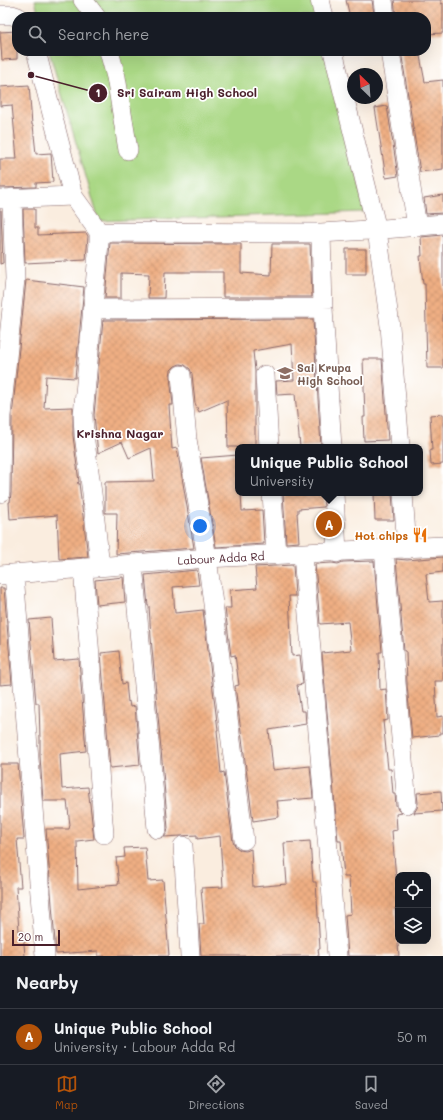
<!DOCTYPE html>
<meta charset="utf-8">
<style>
body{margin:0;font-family:Mali,sans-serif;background:#242831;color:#f1f3f6}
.controls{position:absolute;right:12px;bottom:12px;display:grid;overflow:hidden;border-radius:8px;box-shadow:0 4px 16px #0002}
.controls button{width:36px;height:36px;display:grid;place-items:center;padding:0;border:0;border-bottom:1px solid #363941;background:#171b24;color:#f1f3f6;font:20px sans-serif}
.compass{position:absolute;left:347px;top:68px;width:36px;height:36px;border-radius:50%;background:#171b24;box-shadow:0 4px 16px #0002;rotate:335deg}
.scale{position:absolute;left:12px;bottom:10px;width:48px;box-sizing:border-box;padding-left:4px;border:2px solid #4a1f2b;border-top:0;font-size:11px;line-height:14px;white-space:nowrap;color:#4a1f2b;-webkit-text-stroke:3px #fff;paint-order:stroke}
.you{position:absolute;left:200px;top:526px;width:14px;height:14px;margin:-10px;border:3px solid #fff;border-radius:50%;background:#1a73e8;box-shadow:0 0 0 6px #1a73e833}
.badge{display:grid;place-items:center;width:26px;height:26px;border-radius:50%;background:#b45309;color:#fff;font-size:13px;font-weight:700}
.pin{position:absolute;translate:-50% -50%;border:2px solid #fff;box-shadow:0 1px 4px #0006}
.popup{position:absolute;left:235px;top:444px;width:188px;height:52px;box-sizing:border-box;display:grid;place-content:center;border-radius:8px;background:#171b24;filter:drop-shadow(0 1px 3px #0005);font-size:13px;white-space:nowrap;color:#9ea1a6}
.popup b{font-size:15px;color:#f1f3f6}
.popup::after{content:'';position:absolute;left:50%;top:100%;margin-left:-8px;border:8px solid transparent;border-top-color:#171b24}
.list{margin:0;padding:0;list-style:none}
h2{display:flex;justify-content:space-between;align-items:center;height:52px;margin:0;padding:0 16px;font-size:17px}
h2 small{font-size:13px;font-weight:400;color:#9ea1a6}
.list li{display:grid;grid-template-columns:26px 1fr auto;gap:12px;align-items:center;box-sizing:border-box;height:56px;padding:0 16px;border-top:1px solid #363941}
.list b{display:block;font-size:15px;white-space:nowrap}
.list p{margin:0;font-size:13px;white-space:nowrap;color:#9ea1a6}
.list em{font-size:13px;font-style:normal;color:#9ea1a6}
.icon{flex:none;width:22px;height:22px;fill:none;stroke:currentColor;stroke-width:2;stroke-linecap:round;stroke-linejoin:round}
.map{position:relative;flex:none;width:443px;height:956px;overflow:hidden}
.search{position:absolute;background:#171b24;box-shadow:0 4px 16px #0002;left:12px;right:12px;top:12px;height:44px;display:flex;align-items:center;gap:10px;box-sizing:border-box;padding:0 14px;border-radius:16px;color:#9ea1a6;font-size:15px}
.sheet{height:108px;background:#171b24}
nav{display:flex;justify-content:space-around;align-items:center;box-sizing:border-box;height:56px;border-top:1px solid #363941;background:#171b24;font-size:11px;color:#9ea1a6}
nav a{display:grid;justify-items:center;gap:2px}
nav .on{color:#b45309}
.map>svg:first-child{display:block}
.green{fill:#aad885;stroke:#7a7c58}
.building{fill:url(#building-cross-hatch)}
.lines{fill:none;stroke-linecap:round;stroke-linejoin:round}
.minor-casing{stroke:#88676a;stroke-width:20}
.minor{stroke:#fff;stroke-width:19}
.labels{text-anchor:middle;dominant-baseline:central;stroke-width:3.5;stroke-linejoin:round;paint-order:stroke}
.education-label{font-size:11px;font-weight:bold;fill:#785e54;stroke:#fff;text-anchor:start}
.food-label{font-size:11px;font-weight:bold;fill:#c56008;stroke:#fff;text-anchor:end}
.street-label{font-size:11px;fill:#4a1f2b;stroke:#fff}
.neighbourhood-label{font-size:12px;font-weight:bold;fill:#4a1f2b;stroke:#fff}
.leader{fill:none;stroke:#4a1f2b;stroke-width:1.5}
.callout-dot{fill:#4a1f2b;stroke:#fff;stroke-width:1.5}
.mark-label{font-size:12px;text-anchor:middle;font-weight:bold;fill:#fff}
.callout-label{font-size:12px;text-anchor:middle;font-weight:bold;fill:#4a1f2b;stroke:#fff;stroke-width:3.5;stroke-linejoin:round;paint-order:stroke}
</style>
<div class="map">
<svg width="443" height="956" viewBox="0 0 443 956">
<defs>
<pattern id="building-cross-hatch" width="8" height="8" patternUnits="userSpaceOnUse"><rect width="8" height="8" fill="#efaf83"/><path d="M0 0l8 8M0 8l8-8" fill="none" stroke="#ce9671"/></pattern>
</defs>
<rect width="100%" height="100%" fill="#fff"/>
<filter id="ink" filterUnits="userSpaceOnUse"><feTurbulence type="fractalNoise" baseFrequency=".025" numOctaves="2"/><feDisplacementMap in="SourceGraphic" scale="8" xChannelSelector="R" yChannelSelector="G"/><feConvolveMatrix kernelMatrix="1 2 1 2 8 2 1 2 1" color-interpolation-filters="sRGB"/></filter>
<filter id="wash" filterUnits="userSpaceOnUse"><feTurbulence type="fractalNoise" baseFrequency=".012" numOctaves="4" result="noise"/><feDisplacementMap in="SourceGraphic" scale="16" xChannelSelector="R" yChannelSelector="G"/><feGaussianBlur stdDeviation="0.9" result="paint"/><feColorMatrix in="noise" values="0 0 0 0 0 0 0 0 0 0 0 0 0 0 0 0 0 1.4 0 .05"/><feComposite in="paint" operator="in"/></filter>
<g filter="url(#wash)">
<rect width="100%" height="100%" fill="#faeddf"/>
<path class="green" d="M35,0h285l3,17h-284z
M49,51h282l34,161 -266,9z"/>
<g id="blocks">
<path class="building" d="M346,0h26l2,14 -16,3h-8z
M394,0h47v4l2,-1v30l-17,1v-17h-30z
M17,31v28l-15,1 -2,-28z
M401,51h18l6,31 18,-2v89l-23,3z
M29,85l3,40h1l3,29 15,-1 2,29 -17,1v4l-36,1v-29h17l-5,-54 -12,1v-19z
M387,106l11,70 -12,2 -11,-70z
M443,195v18l-17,1 -2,-16z
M23,209h12v19h3v7l48,-2 2,3 -2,24 -61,3z
M0,210h1l2,53 -3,1z
M443,235v133h-16l-2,-84h-2l-3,-28h2l-1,-19z
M110,243l131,1v29l30,2 1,-31h38l2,53h-89v-25h-58l-1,26h-16l1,-24 -28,-1v25h-16z
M346,249h20v25h-20z
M26,280l58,7 -9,91 -29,-2 -2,32 29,-1v29l6,46 -2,1h2l9,74 -29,2 -2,-44 -47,4 -1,-17h1l1,-9 1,-76z
M313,319l8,127 -21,1 -5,-53 -18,1 -1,-14 18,-1 -2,-36 -39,7 2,20v76h-27l-1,-47 -28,12 -4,-9 -3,-29 -2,-5 -5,-4 -5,-1 -5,2 -4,4 -1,6 3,29h-4l3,44 5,-1 17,100 -78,6 1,-41h-12v-31l49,-1 -3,-33 -22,10 -7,-16 -24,11 -4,-38 9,-95z
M363,359h19l6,81 -24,1 -1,-24h2z
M443,414v50l-12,1 -1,-15h2l-2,-35z
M238,455v38h3l1,18 20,-1 2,34 -48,3 -15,-89z
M283,493h40l1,14 -26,2v4h-1l2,29 -13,1z
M374,493h18l2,27h-19z
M443,557v15l-17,2 3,28 14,-1v80h-8l2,36 6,-1v17h-4v2l-27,3 -5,-53 -1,-34h-2l-8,-92 11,1z
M374,561l8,91h-3l1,38 6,-1 2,31 -5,1 5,48h3l2,25h2l1,11 2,5 4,3 -6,1 1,16 -5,1 6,71v6h-3l4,48h-51l-3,-41 6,-1 -2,-37h-5l-3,-36h-3l-16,-188 29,-3 -3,-28 -28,2 -5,-60 17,-1 6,1 5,-2z
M293,565l2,31h-6l3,60 8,-1 3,29 -6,1 4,26h4l1,13 -37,6 4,40 37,-4 3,32 -36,3 2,16 -26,4 -18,-135 4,-1 -4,-30 -4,1 -6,-48h6l-1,-18 27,-2 -2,-21z
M197,570l2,15 -26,2 2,26 28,-3 15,120h-1l4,43 3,-1 9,70 3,5 4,3 6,1 5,-2 2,38 34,-3 -3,-41 26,-2 3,41h3l4,67h-2l1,7h-118l-2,-32h5l-3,-36 22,-1 -3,-51 -23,3v-4l-33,2 3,-4 1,-5 -17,-191 -2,-31h-1l-3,-31z
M123,577l2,25 -28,3 -2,-25z
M0,588h4l8,96 -12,1z
M51,618l3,43 25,-2 7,92 -26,3 2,35 26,-2 6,52 -17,2 1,48 28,-3v-1l13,-1 -3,-26 9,-1 -1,-9 21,-1 3,34 15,-1 6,76h-71v-5l-42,3 -10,-125h23l1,-4 -3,-24h-24l-3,-45v-17l-1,-36h-3l-7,-83z
M119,651l3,33 4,-1 2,19 1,-1 1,6 5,-1 5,59 -30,3 -9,-115z
M0,764h18l6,75h-7l4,48h-5l3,44h4l2,25h-25z
M441,791l1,20 -28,2 3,-5 1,-5 -1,-10z"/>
</g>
</g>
<g filter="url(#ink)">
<use href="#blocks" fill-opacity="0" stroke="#88676a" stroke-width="1"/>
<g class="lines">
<defs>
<path id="minor" d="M83,0l13,17
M320,0l4,17
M383,0l2,17
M0,15h12l6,2
M36,51l37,145
M109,51l7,26 12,73
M333,51l44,179 13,96 10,121
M390,51l27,176
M0,199l73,-3 26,36 222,1 63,-4 59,-5
M99,232v11l-16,172 1,20 8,58 8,73
M321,233l2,75 9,139
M92,309l231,-1
M181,375l6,64 20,119 37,282
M265,375l4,72
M0,493l1,-77 14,-137 -3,-81
M272,493l4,62
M334,493l3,60
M403,493l4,56
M384,550l23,254
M303,555l34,401
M133,564l24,265
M83,568l21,266
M14,574l31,382
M0,575l207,-17 236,-12
M183,846l7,110"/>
</defs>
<use href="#minor" class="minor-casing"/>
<use href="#minor" class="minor"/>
</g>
</g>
<defs>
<symbol id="university-bare" viewBox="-9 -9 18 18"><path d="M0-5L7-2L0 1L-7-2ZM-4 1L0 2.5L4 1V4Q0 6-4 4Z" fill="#8d6e63" stroke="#fff" stroke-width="2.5" paint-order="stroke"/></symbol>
<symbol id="restaurant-bare" viewBox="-9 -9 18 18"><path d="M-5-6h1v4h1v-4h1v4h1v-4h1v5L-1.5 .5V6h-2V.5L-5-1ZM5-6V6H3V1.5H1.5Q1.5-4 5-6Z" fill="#e8710a" stroke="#fff" stroke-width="2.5" paint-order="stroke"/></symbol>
</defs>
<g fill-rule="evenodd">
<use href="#university-bare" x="274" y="362" width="22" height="22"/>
<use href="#restaurant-bare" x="409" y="524" width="22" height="22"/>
</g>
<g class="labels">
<g class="education-label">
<text x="297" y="367">Sai Krupa<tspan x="297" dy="13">High School</tspan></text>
</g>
<g class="food-label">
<text x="408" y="535">Hot chips</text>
</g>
<g class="street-label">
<text transform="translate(221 558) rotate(-3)">Labour Adda Rd</text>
</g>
<g class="neighbourhood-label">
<text x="120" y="433">Krishna Nagar</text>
</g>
</g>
<path class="leader" d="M31 75L98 93"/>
<g class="callout-dot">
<circle cx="31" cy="75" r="4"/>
<circle cx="98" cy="93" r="10"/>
</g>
<g class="mark-label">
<text x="98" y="97">1</text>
</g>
<g class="callout-label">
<text x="187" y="97">Sri Sairam High School</text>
</g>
</svg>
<div class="controls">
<button><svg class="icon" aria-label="locate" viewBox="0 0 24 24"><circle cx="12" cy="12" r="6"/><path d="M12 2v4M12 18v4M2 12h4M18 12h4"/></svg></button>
<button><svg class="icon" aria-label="layers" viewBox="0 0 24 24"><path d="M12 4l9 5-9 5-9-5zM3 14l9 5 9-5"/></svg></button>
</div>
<svg class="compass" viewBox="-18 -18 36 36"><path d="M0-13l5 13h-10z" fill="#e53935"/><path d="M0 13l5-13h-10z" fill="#9ea1a6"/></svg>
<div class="scale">20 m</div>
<div class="you"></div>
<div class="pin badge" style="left:329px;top:524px">A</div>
<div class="popup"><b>Unique Public School</b>University</div>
<div class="search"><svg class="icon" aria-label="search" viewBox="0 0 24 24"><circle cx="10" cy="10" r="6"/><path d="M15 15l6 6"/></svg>Search here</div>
</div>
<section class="sheet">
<h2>Nearby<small></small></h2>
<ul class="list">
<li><span class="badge">A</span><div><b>Unique Public School</b><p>University · Labour Adda Rd</p></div><em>50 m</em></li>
</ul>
</section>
<nav>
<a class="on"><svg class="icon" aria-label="map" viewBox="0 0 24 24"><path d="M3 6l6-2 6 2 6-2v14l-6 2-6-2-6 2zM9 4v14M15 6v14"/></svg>Map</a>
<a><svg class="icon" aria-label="directions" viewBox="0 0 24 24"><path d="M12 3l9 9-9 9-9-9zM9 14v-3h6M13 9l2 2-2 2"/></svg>Directions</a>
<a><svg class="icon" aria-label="saved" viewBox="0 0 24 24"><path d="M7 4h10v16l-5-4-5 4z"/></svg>Saved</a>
</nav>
